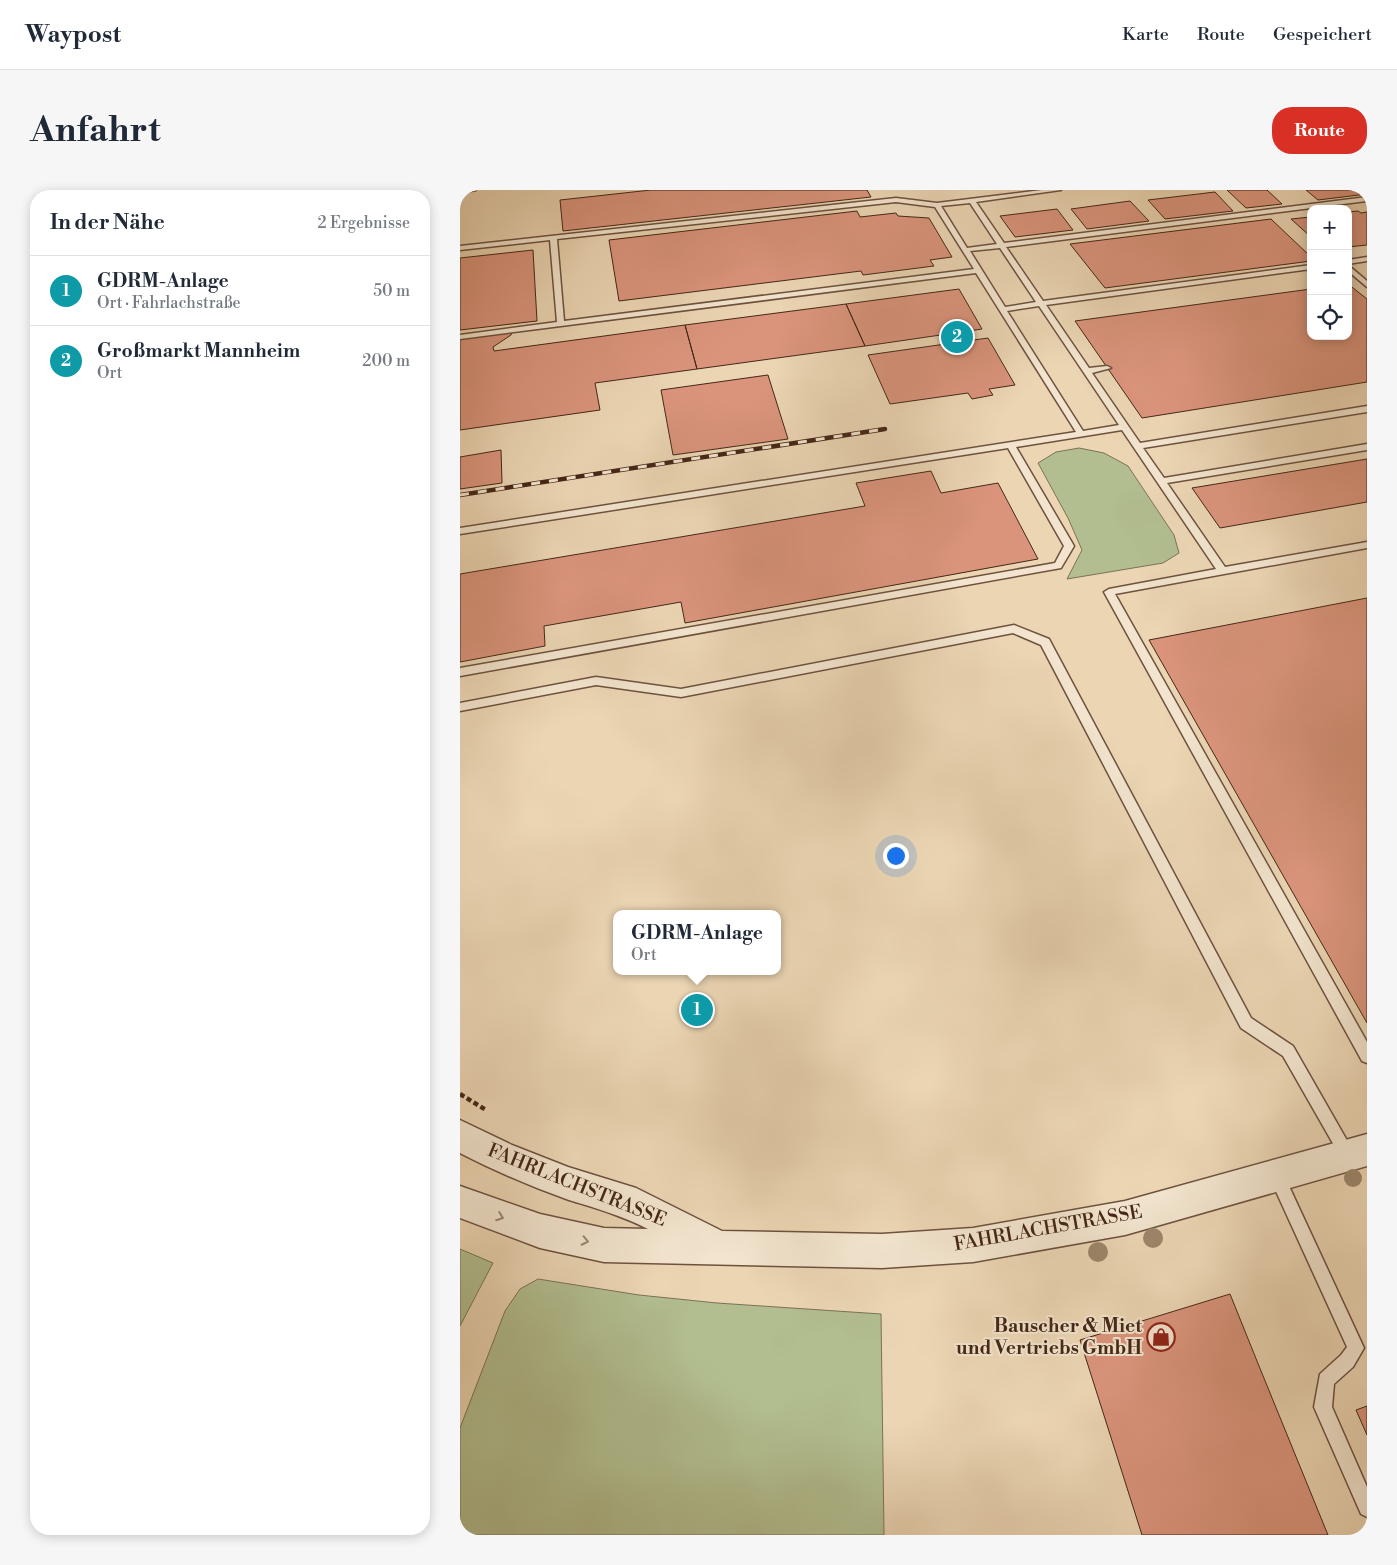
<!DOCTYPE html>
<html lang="de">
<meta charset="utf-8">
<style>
body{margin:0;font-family:"Libre Bodoni",serif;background:#f6f6f7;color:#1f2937}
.controls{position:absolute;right:15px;top:15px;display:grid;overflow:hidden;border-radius:10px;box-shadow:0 2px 12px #0003}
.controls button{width:45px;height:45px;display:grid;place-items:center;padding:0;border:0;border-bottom:1px solid #e0e1e3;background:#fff;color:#1f2937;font:25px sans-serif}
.you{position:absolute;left:435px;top:665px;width:18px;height:18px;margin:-12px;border:4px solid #fff;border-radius:50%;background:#1a73e8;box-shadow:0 0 0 8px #1a73e833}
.badge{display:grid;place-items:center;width:32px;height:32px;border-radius:50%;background:#d93025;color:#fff;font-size:16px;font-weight:700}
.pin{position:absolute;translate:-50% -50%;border:2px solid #fff;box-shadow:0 1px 5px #0006}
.popup{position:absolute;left:153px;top:720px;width:168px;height:65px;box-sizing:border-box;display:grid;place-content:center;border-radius:10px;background:#fff;filter:drop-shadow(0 1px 4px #0005);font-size:16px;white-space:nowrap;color:#747a83}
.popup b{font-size:19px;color:#1f2937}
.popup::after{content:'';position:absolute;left:50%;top:100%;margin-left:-10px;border:10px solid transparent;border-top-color:#fff}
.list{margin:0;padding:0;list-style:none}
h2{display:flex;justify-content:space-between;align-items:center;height:65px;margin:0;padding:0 20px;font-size:21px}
h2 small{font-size:16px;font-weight:400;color:#747a83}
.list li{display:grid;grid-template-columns:32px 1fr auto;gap:15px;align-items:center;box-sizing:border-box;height:70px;padding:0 20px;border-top:1px solid #e0e1e3}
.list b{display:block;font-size:19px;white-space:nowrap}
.list p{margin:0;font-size:16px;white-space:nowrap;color:#747a83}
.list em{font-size:16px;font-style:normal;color:#747a83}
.icon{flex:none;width:28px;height:28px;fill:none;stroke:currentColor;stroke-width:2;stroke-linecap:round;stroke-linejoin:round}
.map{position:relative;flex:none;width:907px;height:1345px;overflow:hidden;border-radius:20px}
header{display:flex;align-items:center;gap:30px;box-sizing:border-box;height:70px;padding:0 25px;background:#fff;border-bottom:1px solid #e0e1e3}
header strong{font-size:24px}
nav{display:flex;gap:28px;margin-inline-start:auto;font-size:18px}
.intro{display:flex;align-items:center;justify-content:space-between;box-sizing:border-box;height:120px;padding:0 30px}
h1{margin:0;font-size:35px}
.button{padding:12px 22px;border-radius:20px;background:#d93025;color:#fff;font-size:18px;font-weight:700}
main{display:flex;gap:30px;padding:0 30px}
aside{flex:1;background:#fff;border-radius:20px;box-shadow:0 2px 12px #0003}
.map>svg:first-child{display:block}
.green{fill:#b2be90;stroke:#7c7254}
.building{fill:#da947c;stroke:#452718}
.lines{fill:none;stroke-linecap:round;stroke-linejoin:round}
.lane-casing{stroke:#6e523f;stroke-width:3}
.street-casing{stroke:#6e523f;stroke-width:3}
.path{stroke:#452718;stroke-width:4.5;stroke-dasharray:5 3;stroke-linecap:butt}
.lane{fill:#f2e4ce;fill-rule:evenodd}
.street{fill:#f2e4ce;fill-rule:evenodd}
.rail-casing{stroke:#452718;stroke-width:4.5}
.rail{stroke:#f2e4ce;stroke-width:3;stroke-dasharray:9;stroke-linecap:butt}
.tree{fill:#9c866b}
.oneway{stroke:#9c8673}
.labels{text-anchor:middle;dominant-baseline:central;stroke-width:4;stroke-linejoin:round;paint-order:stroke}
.near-street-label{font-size:19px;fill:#452718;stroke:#f2e4ce}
.near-poi-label{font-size:19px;font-weight:bold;fill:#452718;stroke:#f2e4ce;text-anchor:end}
</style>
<header>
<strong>Waypost</strong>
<nav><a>Karte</a><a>Route</a><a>Gespeichert</a></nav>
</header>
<div class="intro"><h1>Anfahrt</h1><a class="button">Route</a></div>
<main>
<aside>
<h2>In der Nähe<small>2 Ergebnisse</small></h2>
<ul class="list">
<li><span class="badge" style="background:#0f9aa8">1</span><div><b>GDRM-Anlage</b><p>Ort · Fahrlachstraße</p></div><em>50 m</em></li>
<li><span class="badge" style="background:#0f9aa8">2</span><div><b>Großmarkt Mannheim</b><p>Ort</p></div><em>200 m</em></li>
</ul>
</aside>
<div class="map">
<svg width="907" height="1345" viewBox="0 0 907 1345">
<rect width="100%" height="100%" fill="#ebd5b3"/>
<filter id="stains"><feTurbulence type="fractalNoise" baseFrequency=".004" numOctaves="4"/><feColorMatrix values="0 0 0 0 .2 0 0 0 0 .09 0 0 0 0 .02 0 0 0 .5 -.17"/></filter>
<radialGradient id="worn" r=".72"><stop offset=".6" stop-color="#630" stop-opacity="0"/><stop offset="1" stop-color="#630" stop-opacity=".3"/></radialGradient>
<path class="green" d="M619,258l25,5 24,13 46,69 5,18 -16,10 -96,16 15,-29 -14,-32 -30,-55 18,-11z
M0,1059l33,14 -33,63z
M78,1089l101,16 78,8 164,11 3,221h-424v-107l45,-117 15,-22z"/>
<path class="building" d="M191,0h216l4,7 -308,34 -3,-31z
M767,0h40l15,14 -36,4z
M846,0h61v4l-49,6z
M755,2l18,19 -68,8 -17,-19z
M670,11l19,20 -62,8 -16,-20z
M597,19l16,21 -58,7 -15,-21z
M397,21l3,6 36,-4 2,3 31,2 23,39 -22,3 4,6 -71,9 -2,-4 -242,30 -10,-61z
M898,21l3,2 6,-1v33l-19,2v-35z
M851,27v20l-20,-18z
M811,29l40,38v4l-206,27 -35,-44z
M73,60l4,71 -77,9v-72z
M888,94l19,15v83l-225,36 -67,-97 236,-32v47h37z
M499,99l23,40 -117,17 -19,-42z
M386,114l19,42 -168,23 -12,-44z
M225,135l12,44 -102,14 5,27 -140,20v-92l52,-6 -1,3 -18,12 1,4z
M500,143l5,8 -10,1 -4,-8z
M528,148l27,47 -26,4 4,6 -21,4 -4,-6 -78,11 -22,-49z
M308,185l20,64 -115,16 -12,-65z
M41,260l1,33 -42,6v-32z
M907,269v43l-147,26 -28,-40z
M471,281l10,22 57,-10 40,76 -353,64 -4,-21 -137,24 1,20 -85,16v-88l405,-68 -9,-23z
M907,408v425l-218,-383z
M244,805l4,25 -18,4 -4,-25z
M770,1104l29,72 69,169h-186l-62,-195z
M907,1216v29l-11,-25z"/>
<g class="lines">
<defs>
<path id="lane" d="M0,0h16l-16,3z
M582,0h19l-85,12 28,41 363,-46v4l-361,46 37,54 268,-36v4l-265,36 43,63 18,-2 4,2 -19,5 48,70 227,-37v6l-224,36 21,30 203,-34v6l-200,33 58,84 142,-25v6l-252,46 252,448v21l-5,-2 -258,-469 5,-3 107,-20 -94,-139 -106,17 58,99 -13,22 -601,108v-8l595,-105 9,-17 -56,-98 -548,86v-6l616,-96 -100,-159 -516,66v-4l97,-13 -7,-82 -90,10v-4l436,-48 41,5zM436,12l39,5 39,62 -410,52 -7,-82zM510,13l27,41 -30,4 -26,-42zM540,58l36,54 -31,5 -35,-56zM579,116l80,119 -36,6 -76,-120z
M907,67v4l-19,3v-4z
M888,75l19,16v6l-19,-16z
M554,435l35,14 202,379 42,28 60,105 3,5 -3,5 -5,3 -5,-3 -60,-105 -42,-28 -200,-383 -28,-12 -332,64 -85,-12 -136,26v-8l136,-26 85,12z
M817,978l5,3 82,177 -11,19 -19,17 -2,23 35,80v30l-6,-3 -47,-107 6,-33 21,-19 6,-8 -78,-171 3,-5z"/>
<path id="street" d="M0,930l52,25 56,22 68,21 86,43 160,3 91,-6 152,-27 242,-67v32l-242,69 -152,27 -91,6 -278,-6 -64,-14 -80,-30v-32l80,28 64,14 44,1c-28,-14 -50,-20 -79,-29 -37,-13 -74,-29 -109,-47z"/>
</defs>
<use href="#lane" class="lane-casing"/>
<use href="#street" class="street-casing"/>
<path class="path" d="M0,904l26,16"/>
<use href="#lane" class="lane"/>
<use href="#street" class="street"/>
<defs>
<path id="rail" d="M0,305l425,-66"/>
</defs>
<use href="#rail" class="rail-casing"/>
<use href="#rail" class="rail"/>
</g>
<g class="tree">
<circle cx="893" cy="988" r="9"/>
<circle cx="693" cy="1048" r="10"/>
<circle cx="638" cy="1062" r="10"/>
</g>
<defs><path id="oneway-chevron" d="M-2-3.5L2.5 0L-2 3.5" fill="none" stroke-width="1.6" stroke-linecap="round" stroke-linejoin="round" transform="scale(1.25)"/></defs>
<g class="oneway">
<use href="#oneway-chevron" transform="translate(40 1027) rotate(20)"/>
<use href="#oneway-chevron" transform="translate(125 1051) rotate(12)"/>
</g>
<defs>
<symbol id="shop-ring" viewBox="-11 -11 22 22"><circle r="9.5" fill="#f2e4ce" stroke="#8f2418" stroke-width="1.5"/><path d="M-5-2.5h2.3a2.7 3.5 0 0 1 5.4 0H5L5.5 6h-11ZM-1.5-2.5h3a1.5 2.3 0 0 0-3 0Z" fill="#8f2418"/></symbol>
</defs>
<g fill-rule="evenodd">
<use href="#shop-ring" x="685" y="1131" width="32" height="32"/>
</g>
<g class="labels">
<g class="near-street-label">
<text transform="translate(117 995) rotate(22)">FAHRLACHSTRASSE</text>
<text transform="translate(588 1038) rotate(-10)">FAHRLACHSTRASSE</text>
</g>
<g class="near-poi-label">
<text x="682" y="1136">Bauscher &amp; Miet<tspan x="682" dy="22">und Vertriebs GmbH</tspan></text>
</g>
</g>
<rect width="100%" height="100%" filter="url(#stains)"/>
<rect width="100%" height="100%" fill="url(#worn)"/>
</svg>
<div class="controls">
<button>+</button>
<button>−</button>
<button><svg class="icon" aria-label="locate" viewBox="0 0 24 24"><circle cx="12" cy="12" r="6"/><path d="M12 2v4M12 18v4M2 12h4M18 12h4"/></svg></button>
</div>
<div class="you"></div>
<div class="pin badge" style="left:237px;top:820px;background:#0f9aa8">1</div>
<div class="popup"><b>GDRM-Anlage</b>Ort</div>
<div class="pin badge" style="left:497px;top:147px;background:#0f9aa8">2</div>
</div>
</main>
